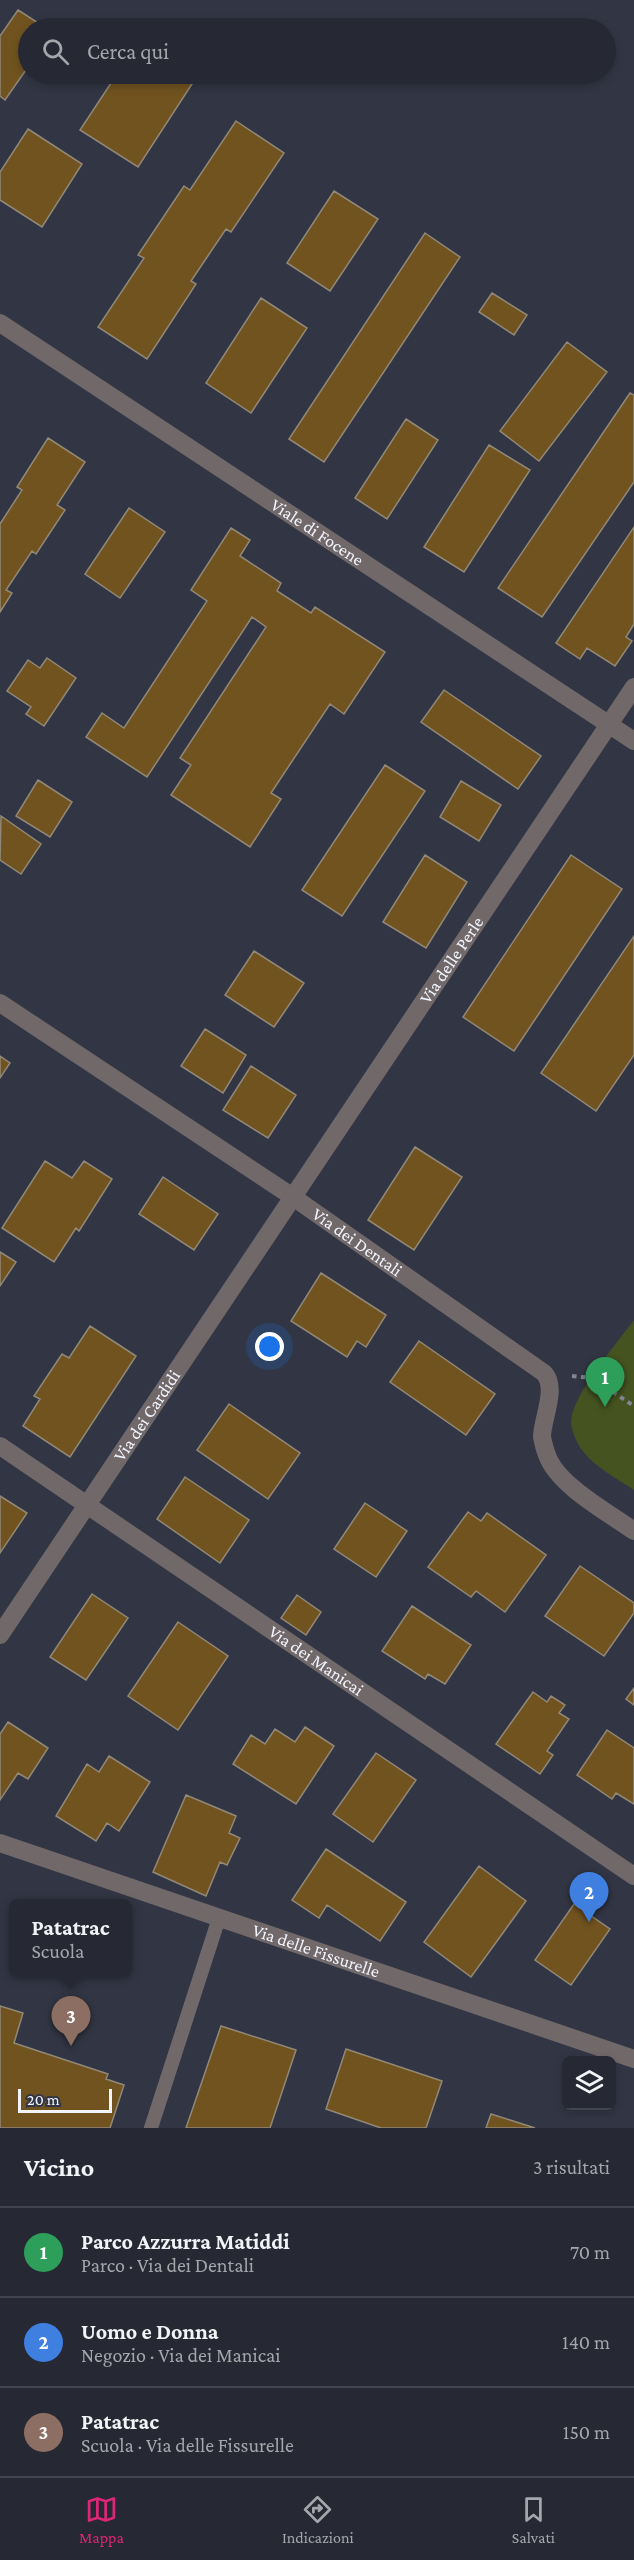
<!DOCTYPE html>
<html lang="it">
<meta charset="utf-8">
<style>
body{margin:0;font-family:"Crimson Pro",serif;background:#32343f;color:#f1f3f6}
.controls{position:absolute;right:18px;bottom:18px;display:grid;overflow:hidden;border-radius:9px;box-shadow:0 3px 9px #0003}
.controls button{width:54px;height:54px;display:grid;place-items:center;padding:0;border:0;border-bottom:2px solid #42444e;background:#262833;color:#f1f3f6;font:30px sans-serif}
.scale{position:absolute;left:18px;bottom:15px;width:94px;box-sizing:border-box;padding-left:6px;border:3px solid #f1f4fd;border-top:0;font-size:16px;line-height:21px;white-space:nowrap;color:#f1f4fd;-webkit-text-stroke:4px #323644;paint-order:stroke}
.you{position:absolute;left:270px;top:1347px;width:21px;height:21px;margin:-15px;border:4px solid #fff;border-radius:50%;background:#1a73e8;box-shadow:0 0 0 9px #1a73e833}
.badge{display:grid;place-items:center;width:39px;height:39px;border-radius:50%;background:#db2777;color:#fff;font-size:20px;font-weight:700}
.pin{position:absolute;translate:-50% -50px;filter:drop-shadow(0 2px 3px #0008)}
.pin::after{content:'';position:absolute;top:32px;width:21px;height:18px;background:inherit;clip-path:polygon(0 0,100% 0,50% 100%)}
.popup{position:absolute;left:9px;top:1899px;width:123px;height:78px;box-sizing:border-box;display:grid;place-content:center;border-radius:9px;background:#262833;filter:drop-shadow(0 2px 4px #0005);font-size:20px;white-space:nowrap;color:#a4a6ac}
.popup b{font-size:22px;color:#f1f3f6}
.popup::after{content:'';position:absolute;left:50%;top:100%;margin-left:-12px;border:12px solid transparent;border-top-color:#262833}
.list{margin:0;padding:0;list-style:none}
h2{display:flex;justify-content:space-between;align-items:center;height:78px;margin:0;padding:0 24px;font-size:26px}
h2 small{font-size:20px;font-weight:400;color:#a4a6ac}
.list li{display:grid;grid-template-columns:39px 1fr auto;gap:18px;align-items:center;box-sizing:border-box;height:90px;padding:0 24px;border-top:2px solid #42444e}
.list b{display:block;font-size:22px;white-space:nowrap}
.list p{margin:0;font-size:20px;white-space:nowrap;color:#a4a6ac}
.list em{font-size:20px;font-style:normal;color:#a4a6ac}
.icon{flex:none;width:33px;height:33px;fill:none;stroke:currentColor;stroke-width:2;stroke-linecap:round;stroke-linejoin:round}
.map{position:relative;flex:none;width:634px;height:2128px;overflow:hidden}
.search{position:absolute;background:#262833;box-shadow:0 3px 9px #0003;left:18px;right:18px;top:18px;height:66px;display:flex;align-items:center;gap:15px;box-sizing:border-box;padding:0 21px;border-radius:33px;color:#a4a6ac;font-size:22px}
.sheet{height:348px;background:#262833}
nav{display:flex;justify-content:space-around;align-items:center;box-sizing:border-box;height:84px;border-top:2px solid #42444e;background:#262833;font-size:16px;color:#a4a6ac}
nav a{display:grid;justify-items:center;gap:3px}
nav .on{color:#db2777}
.map>svg:first-child{display:block}
.green{fill:#455320}
.building{fill:#70531f;stroke:#928878;stroke-width:1.5}
.lines{fill:none;stroke-linecap:round;stroke-linejoin:round}
.path{stroke:#838692;stroke-width:4;stroke-dasharray:4.5 4.5;stroke-linecap:butt}
.lane{stroke:#716869;stroke-width:14}
.street{stroke:#716869;stroke-width:18}
.labels{text-anchor:middle;dominant-baseline:central;stroke-width:4.5;stroke-linejoin:round;paint-order:stroke}
.street-label{font-size:18px;fill:#f1f4fd;stroke:#323644}
</style>
<div class="map">
<svg width="634" height="2128" viewBox="0 0 634 2128">
<rect width="100%" height="100%" fill="#323644"/>
<path class="green" d="M634,1320v170c-17,-12 -42,-24 -54,-43 -4,-6 -9,-18 -9,-26 2,-27 46,-78 63,-101z"/>
<path class="building" d="M18,10l28,18h-18v39l-23,33 -5,-4v-60z
M117,74h59l16,10 -54,83 -58,-37z
M236,121l48,32 -53,79 -5,-3 -35,52 5,3 -49,75 -49,-32 46,-69 -6,-3 46,-69 6,4z
M28,129l54,35 -40,63 -42,-27v-28z
M334,191l44,28 -48,72 -43,-28z
M425,233l35,24 -136,205 -35,-23z
M492,293l35,22 -13,20 -35,-23z
M261,298l46,30 -56,85 -45,-30z
M567,342l40,30 -68,89 -39,-30z
M630,393l4,2v87l-92,135 -44,-29z
M406,419l32,21 -51,79 -32,-21z
M48,438l37,24 -28,43 8,5 -29,44 -4,-3 -26,39 6,3 -12,19v-88l22,-34 -5,-3z
M489,445l41,25 -66,102 -40,-25z
M129,508l36,24 -45,66 -35,-24z
M634,527v97l-8,13 6,4 -17,25 -28,-18 -7,11 -24,-16z
M231,528l19,12 -10,16 41,27 -4,8 34,22 4,-6 70,45 -41,62 -14,-10 -59,89 10,6 -31,48 -79,-52 20,-30 -11,-7 86,-131 -14,-10 -105,160 -61,-40 16,-24 22,15 83,-127 -16,-11z
M47,658l29,20 -32,48 -18,-12 5,-7 -24,-16 21,-31 12,8z
M444,690l97,66 -23,33 -97,-67z
M385,765l40,26 -83,125 -40,-26z
M38,780l34,22 -22,35 -34,-21z
M461,781l40,24 -22,36 -39,-24z
M1,816l40,28 -20,30 -21,-14z
M425,855l42,27 -41,66 -43,-26z
M571,855l51,34 -108,162 -51,-34z
M634,936v119l-38,56 -55,-38z
M254,951l50,32 -30,44 -49,-32z
M205,1029l41,26 -23,38 -42,-27z
M0,1056l10,7 -10,15z
M251,1066l45,29 -28,43 -45,-28z
M415,1147l47,30 -48,73 -46,-30z
M45,1161l27,17 12,-17 28,18 -33,52 -3,-3 -22,34 -52,-34z
M163,1177l55,37 -24,36 -55,-36z
M0,1252l16,10 -16,24z
M321,1273l65,42 -20,32 -9,-6 -10,16 -56,-36z
M90,1326l46,30 -66,101 -47,-31 17,-27 -6,-3 28,-42 7,4z
M419,1341l76,53 -29,41 -76,-53z
M229,1404l71,49 -32,46 -71,-49z
M185,1477l64,43 -29,43 -63,-44z
M0,1496l27,17 -27,40z
M365,1503l42,28 -31,46 -42,-28z
M468,1512l13,9 6,-8 59,42 -41,57 -29,-21 -5,6 -43,-30z
M580,1566l54,37v10l-30,43 -59,-40z
M92,1594l36,24 -42,62 -36,-23z
M297,1595l24,17 -15,23 -25,-17z
M412,1606l59,39 -26,39 -17,-10 -3,5 -43,-28z
M178,1622l50,34 -50,74 -50,-34z
M634,1688v17l-8,-6z
M533,1692l14,10 4,-6 14,9 -6,8 10,6 -22,32 6,4 -13,19 -44,-30z
M8,1722l40,26 -20,31 -10,-6 -18,27v-66z
M305,1727l29,19 -38,58 -63,-40 18,-29 14,9 10,-15 20,13z
M607,1730l27,18v56l-18,-11 -4,6 -35,-24z
M376,1753l40,27 -43,62 -40,-28z
M109,1756l41,26 -31,49 -12,-8 -11,18 -40,-25 31,-52 12,8z
M186,1795l50,21 -7,17 11,5 -13,27 -7,-3 -14,34 -53,-24z
M326,1849l80,53 -26,39 -53,-36 -8,13 -27,-18z
M479,1866l47,35 -55,76 -47,-35z
M574,1904l36,25 -39,56 -36,-25z
M0,2006l23,7 -9,30 94,31 -2,5 18,6 -14,43h-110z
M221,2026l75,24 -26,78h-84z
M346,2049l96,32 -16,47h-45l-55,-19z
M491,2114l44,14h-49z"/>
<g class="lines">
<path class="path" d="M572,1376l20,2 42,28"/>
<path class="lane" d="M151,2128l68,-210"/>
<g class="street">
<path id="s1" d="M0,323l634,418"/>
<path id="s2" d="M0,1003l293,194 251,176c14,15 -2,46 -2,64 1,5 3,13 5,18 10,30 62,58 87,76"/>
<path id="s3" d="M0,1446l634,430"/>
<path id="s4" d="M0,1635l634,-948"/>
<path id="s5" d="M0,1843l634,216"/>
</g>
</g>
<g class="labels">
<g class="street-label">
<text stroke="none"><textPath href="#s1" startOffset="380">Viale di Focene</textPath></text>
<text stroke="none"><textPath href="#s4" startOffset="812">Via delle Perle</textPath></text>
<text stroke="none"><textPath href="#s2" startOffset="430">Via dei Dentali</textPath></text>
<text stroke="none"><textPath href="#s4" startOffset="264">Via dei Cardidi</textPath></text>
<text stroke="none"><textPath href="#s3" startOffset="382">Via dei Manicai</textPath></text>
<text stroke="none"><textPath href="#s5" startOffset="334">Via delle Fissurelle</textPath></text>
</g>
</g>
</svg>
<div class="controls">
<button><svg class="icon" aria-label="layers" viewBox="0 0 24 24"><path d="M12 4l9 5-9 5-9-5zM3 14l9 5 9-5"/></svg></button>
</div>
<div class="scale">20 m</div>
<div class="you"></div>
<div class="pin badge" style="left:605px;top:1407px;background:#2e9e5b">1</div>
<div class="pin badge" style="left:589px;top:1922px;background:#3f7fe0">2</div>
<div class="pin badge" style="left:71px;top:2046px;background:#8d6e63">3</div>
<div class="popup"><b>Patatrac</b>Scuola</div>
<div class="search"><svg class="icon" aria-label="search" viewBox="0 0 24 24"><circle cx="10" cy="10" r="6"/><path d="M15 15l6 6"/></svg>Cerca qui</div>
</div>
<section class="sheet">
<h2>Vicino<small>3 risultati</small></h2>
<ul class="list">
<li><span class="badge" style="background:#2e9e5b">1</span><div><b>Parco Azzurra Matiddi</b><p>Parco · Via dei Dentali</p></div><em>70 m</em></li>
<li><span class="badge" style="background:#3f7fe0">2</span><div><b>Uomo e Donna</b><p>Negozio · Via dei Manicai</p></div><em>140 m</em></li>
<li><span class="badge" style="background:#8d6e63">3</span><div><b>Patatrac</b><p>Scuola · Via delle Fissurelle</p></div><em>150 m</em></li>
</ul>
</section>
<nav>
<a class="on"><svg class="icon" aria-label="map" viewBox="0 0 24 24"><path d="M3 6l6-2 6 2 6-2v14l-6 2-6-2-6 2zM9 4v14M15 6v14"/></svg>Mappa</a>
<a><svg class="icon" aria-label="directions" viewBox="0 0 24 24"><path d="M12 3l9 9-9 9-9-9zM9 14v-3h6M13 9l2 2-2 2"/></svg>Indicazioni</a>
<a><svg class="icon" aria-label="saved" viewBox="0 0 24 24"><path d="M7 4h10v16l-5-4-5 4z"/></svg>Salvati</a>
</nav>
